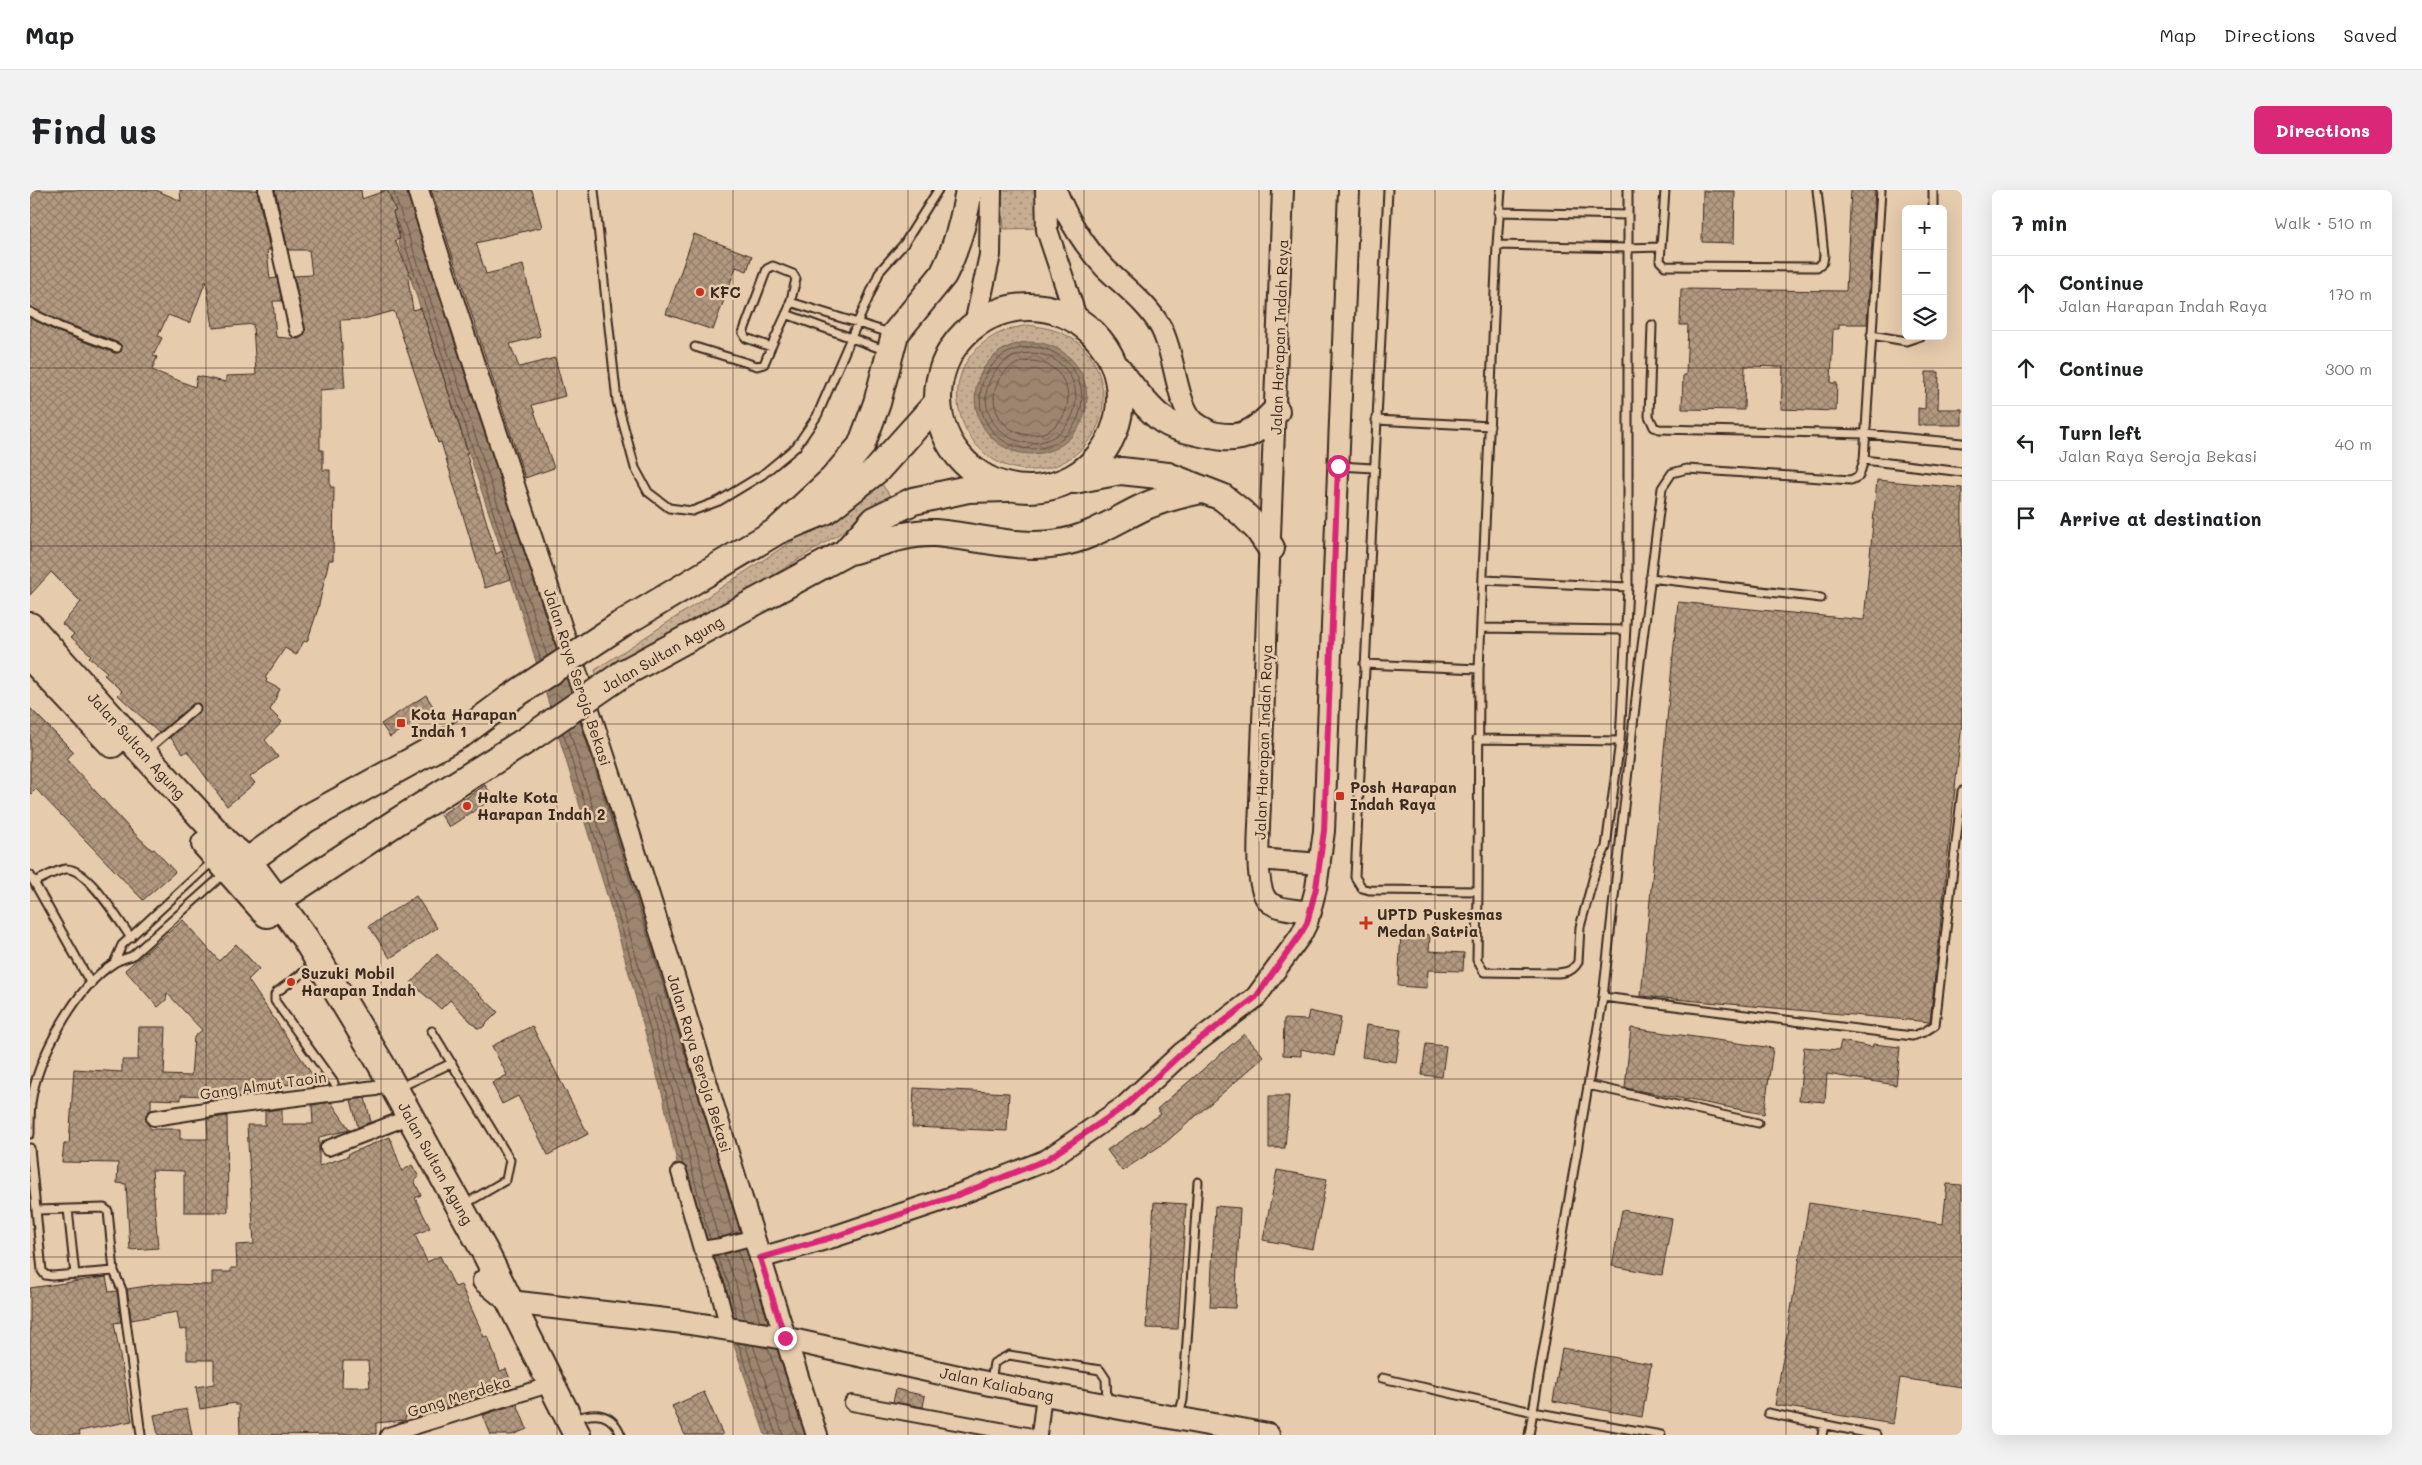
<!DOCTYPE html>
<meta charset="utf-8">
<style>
body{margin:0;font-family:Mali,sans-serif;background:#f2f2f2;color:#202124}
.controls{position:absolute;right:15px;top:15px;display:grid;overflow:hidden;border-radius:8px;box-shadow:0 5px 20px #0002}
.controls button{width:45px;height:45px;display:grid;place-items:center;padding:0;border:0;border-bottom:1px solid #e0e0e0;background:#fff;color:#202124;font:25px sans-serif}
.stop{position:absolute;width:15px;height:15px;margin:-11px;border:4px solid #db2777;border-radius:50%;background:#fff}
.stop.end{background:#db2777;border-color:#fff;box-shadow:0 1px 5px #0008}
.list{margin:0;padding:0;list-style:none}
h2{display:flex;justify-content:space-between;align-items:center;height:65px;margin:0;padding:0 20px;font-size:21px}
h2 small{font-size:16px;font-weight:400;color:#757577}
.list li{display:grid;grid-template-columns:32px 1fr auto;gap:15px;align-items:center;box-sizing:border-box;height:75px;padding:0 20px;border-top:1px solid #e0e0e0}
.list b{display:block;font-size:19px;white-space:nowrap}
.list p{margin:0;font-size:16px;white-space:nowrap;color:#757577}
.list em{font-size:16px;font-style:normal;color:#757577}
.icon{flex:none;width:28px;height:28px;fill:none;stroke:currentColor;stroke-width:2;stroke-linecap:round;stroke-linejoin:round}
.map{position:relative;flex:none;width:1932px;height:1245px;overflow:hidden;border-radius:8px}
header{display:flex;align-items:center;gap:30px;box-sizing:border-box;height:70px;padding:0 25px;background:#fff;border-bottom:1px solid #e0e0e0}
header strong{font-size:24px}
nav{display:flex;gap:28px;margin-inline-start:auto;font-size:18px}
.intro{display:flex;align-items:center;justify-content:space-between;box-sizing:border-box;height:120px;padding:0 30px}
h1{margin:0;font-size:35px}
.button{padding:12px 22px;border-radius:8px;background:#db2777;color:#fff;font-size:18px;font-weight:700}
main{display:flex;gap:30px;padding:0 30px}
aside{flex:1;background:#fff;border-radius:8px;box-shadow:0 5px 20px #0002}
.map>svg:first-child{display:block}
.grass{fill:url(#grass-dots);stroke:#816c58}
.water{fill:url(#water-waves);stroke:#75614f}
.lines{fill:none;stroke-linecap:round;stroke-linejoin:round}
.shore{stroke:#624f3e;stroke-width:1}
.building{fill:url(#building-cross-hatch);stroke:#3b2a1e;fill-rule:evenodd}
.lane-casing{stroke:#3b2a1e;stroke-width:11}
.street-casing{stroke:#3b2a1e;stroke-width:18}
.secondary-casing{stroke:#3b2a1e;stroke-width:24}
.primary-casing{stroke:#3b2a1e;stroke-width:26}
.highway-casing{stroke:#3b2a1e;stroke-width:30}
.lane{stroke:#e6cbad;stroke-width:7}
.street{stroke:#e6cbad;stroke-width:14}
.secondary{stroke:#e6cbad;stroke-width:20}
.primary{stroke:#e6cbad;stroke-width:22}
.highway{stroke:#e6cbad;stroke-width:26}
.highway-bridge-casing{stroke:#3b2a1e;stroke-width:30;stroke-linecap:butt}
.highway-bridge{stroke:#e6cbad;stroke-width:26}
.route{stroke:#db2777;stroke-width:6}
.grid{fill:none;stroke:#3b2a1e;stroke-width:1;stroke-opacity:0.55}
.poi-dot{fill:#c8321e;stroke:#e6cbad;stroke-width:2}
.labels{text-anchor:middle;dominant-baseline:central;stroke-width:5;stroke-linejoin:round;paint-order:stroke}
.poi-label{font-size:15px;font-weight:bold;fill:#3b2a1e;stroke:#e6cbad;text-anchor:start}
.street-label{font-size:15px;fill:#3b2a1e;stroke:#e6cbad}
</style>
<header>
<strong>Map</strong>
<nav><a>Map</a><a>Directions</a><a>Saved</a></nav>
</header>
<div class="intro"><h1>Find us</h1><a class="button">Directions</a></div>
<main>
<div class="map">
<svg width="1932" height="1245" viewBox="0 0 1932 1245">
<defs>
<pattern id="grass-dots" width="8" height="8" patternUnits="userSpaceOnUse" patternTransform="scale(1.25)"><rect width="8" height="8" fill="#c7ae93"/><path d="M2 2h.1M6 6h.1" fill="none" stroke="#a38e77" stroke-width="1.8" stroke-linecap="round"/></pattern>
<pattern id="water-waves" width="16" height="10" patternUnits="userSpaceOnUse" patternTransform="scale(1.25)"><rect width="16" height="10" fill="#9c866f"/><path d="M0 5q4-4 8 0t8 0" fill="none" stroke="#806e5b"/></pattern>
<pattern id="building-cross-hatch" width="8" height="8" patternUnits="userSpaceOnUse" patternTransform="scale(1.25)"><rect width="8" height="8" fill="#b29980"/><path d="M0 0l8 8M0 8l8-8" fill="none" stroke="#927d68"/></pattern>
</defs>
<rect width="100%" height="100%" fill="#e6cbad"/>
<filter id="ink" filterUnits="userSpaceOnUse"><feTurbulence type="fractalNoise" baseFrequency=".02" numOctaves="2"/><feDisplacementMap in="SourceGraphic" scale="10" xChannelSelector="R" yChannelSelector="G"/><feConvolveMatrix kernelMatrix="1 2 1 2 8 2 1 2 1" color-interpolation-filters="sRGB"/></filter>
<g filter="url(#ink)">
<path class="grass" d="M971,0h35l3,38 -35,1z
M998,135c14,2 27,4 40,11 35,18 46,71 23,102 -14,19 -34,31 -58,32 -70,2 -105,-92 -44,-131 12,-8 24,-11 39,-14z
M851,293l12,17 -293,184 -5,-14z"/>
<path class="water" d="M351,0h37l399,1245h-52l-37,-107 -49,-156 -16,-75 -50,-182 -102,-336z
M945 208a56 56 0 1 1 112 0a56 56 0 1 1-112 0Z"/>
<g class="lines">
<path class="shore" d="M363,0l60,177 94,289
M367,32l50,147 94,291
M950 208a51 51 0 1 1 102 0a51 51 0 1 1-102 0Z
M956 208a45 45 0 1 1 90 0a45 45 0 1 1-90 0Z
M964 208a37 37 0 1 1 74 0a37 37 0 1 1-74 0Z
M469,286l58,174
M550,531l156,495
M539,539c37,120 72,241 104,364 13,48 23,98 37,146
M533,542c44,143 88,287 120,433
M688,1048l-63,-239 2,-3 3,2 73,236
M708,1060l22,71
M694,1064l11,27 10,38
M686,1065l12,27 9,36
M720,1072l18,60
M708,1153l32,92
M715,1154l31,91
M723,1155l30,90
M738,1158l29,87
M747,1159l25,76"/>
</g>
<path class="building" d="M0,0h126l25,11 -1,-11h77l13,60h-3l3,29 7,-1 5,23h-9l3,36 22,2 7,-6 -11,-57 18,-1 -3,-25h-21l-13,-60h86l1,9 25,-9 9,21 -3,1 7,27 -5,1 16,38 -3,1 5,31 8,-2 47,145h-2l30,101 6,-3 9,28 -26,9 -44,-146 -3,1 -44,-132 -31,8 -23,1 5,68 -25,2v60h3v20h7v17h4l-1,73h-4l-11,49 -11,33 -3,-1 -8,14 -11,-7 -20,30 2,1 -1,3 14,7 -10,21 12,12 -17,18 13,17 -28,20 5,6 -28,23 -40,-55 -4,3 -13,-17 29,-25 1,-8h-7l-34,29 -41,-38 4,-4 -18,-16 3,-3 -18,-15 2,-2 -20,-18 3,-3 -12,-10 19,-22 -30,-30 -21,23v-277l28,14 57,21 5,-1 2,-4 -3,-5 -57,-21 -32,-15zM176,90l7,48 40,-4 3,51 -30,1v6l-29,-6 -2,11 -43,-17 5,-13 -4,-1 9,-18 -4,-2 10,-21 22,8z
M401,0h101l10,37 -66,16 10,31 37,-9 17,71 -30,8 9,23 36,-9 10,38 -33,9 22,63 -29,10z
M1821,0h24l-8,134h-28v5h-6l-2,54h6l-1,28 -55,-2 2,-42 -38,-1 -1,44 -62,-1 1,-34h3l2,-50h-8l1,-36 165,2z
M1673,1h32l-1,52 -32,-1z
M664,44l58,22 -5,15 -11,-4 -23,63 -47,-16z
M1896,182h13l-1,37h24v16h-44v-17l7,1z
M1847,290l85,8v235l-32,299 -289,-26 37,-394 186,18z
M396,505l8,13 -44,29 -9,-13z
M0,518l44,44 -8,7 65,71 21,20 2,-1 21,23 -32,28 -107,-111 -6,6z
M455,595l9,13 -45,29 -8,-12z
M386,706l21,32 -47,30 -21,-32z
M153,730l36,41 17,-17 23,25 -11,11 72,106 -8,1v-4l-30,2v6l-17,2v-9l-27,13 -32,4v-5l-25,-1v5l-30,-1v11l-5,5 1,8 4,6h29v10h28l-1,-20 20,-3 1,96h-44v-41l-32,-1 6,78 -28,2 -4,-66 -9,-1 1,-20 -56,-1 2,-18h5l5,-75 48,3v-12h16l1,-33h27l-2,48 27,1 3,-39 8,-7 -35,-37 -1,7 -8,7 -33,-37z
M1371,743l29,2 -1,16 35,2 -1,18 -35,-1 -1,18 -29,-2z
M407,764l61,58 -16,16h-5l-27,-28 -9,9 -30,-26z
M1279,821l32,7 -7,38 -33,-7v7l-18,-1 1,-36 23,1z
M1336,835l35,5 -5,32 -34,-5z
M502,836l56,108 -40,21 -30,-59 -16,8 -10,-21 15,-8 -15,-29z
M1601,838l142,20 -9,66 -139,-26z
M1214,844l20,23 -98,85 -44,29 -15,-21 54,-36 -4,-5z
M1811,851l31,6 1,-3 27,3 -4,38 -69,-11 -2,28 -26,-2 5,-53 35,3z
M1396,854l20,2 -4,31 -20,-2z
M884,898l95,5 -2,38 -95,-4z
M1239,906h20l-4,52h-16z
M335,908l6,24 -13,5 -7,-27z
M301,912l19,28 -31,7v29l30,-10 -1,-2 42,-17 12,34 10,-6 7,12 -5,3 7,15 -6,3 15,30 -15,7 12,27 13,-6 15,31 6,-2 23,52 4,-1 12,35 6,-2 7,18 -66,20 -28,3 1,4 -15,3v3l-29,3v11l-136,1 -1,-30h-4v-2l-35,6 -4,-22 18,-3v-24h-27v-31l-7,1 -3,-18 -46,8 -4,-31 33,-5 52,1v-13h19v-4h6l-1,-23 18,-1 -7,-119h18v-14l17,-2v15h31l-1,-19zM313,1171h25l2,26h-28z
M1247,980l50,9 -14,70 -50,-9z
M1917,994l15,1v202l-62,-9 -7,46 -118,-19 34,-202 134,21z
M1124,1012l32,2 -8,125 -32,-1z
M1185,1016l25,2 -5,100 -25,-1z
M1592,1020l50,9 -10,56 -50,-9z
M76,1087l3,15 8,-1 4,31 -7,1 18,98 -53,10 1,4h-50v-147z
M1532,1158l89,16 -9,53 -89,-16z
M866,1199l29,7 -2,11 -30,-5z
M674,1202l19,43h-38l-13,-29z
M487,1214l10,25 -15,6h-21l-8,-20z
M157,1219l5,26h-34l-4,-20z"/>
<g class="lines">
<defs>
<path id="lane" d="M564,0l23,211 18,67 13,24 21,16 23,3 27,-10 43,-26 34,-28 21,-31 63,-145 24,-27 34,-54
M1358,0l-33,687 7,11 7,2 109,1 1,-222 18,-424 4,-55
M1903,19v-19
M1468,22l130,3
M1467,55l130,3 34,-1 4,-57
M1631,57l-1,14 5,5 152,1 6,-5 1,-7 -7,-65
M743,76l20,8 3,5 -7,29 -18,39 -25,-9 -3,-5 24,-64z
M760,112l100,31
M0,122l30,15 57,21
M756,124l101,37
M1622,135l-3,91 5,11 5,2 206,5 97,9
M1841,145l35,6 15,-5
M665,157l62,19 7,-2 7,-17
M1346,230l114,6
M1834,270l98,12
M1309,276l34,2
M1620,388l171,20
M1454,390l144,7
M1451,438l144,2
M1334,474l115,5
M1447,549l143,2
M117,560l49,-42
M0,685l61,109
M4,692c10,-4 22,-12 32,-13 21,-2 54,53 65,69
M1448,701l-1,69 7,12 74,1c9,-1 15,-2 20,-11l2,-35 15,-55 11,-25 14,-106 8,-154v-397
M84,773l8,-18 92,-85
M275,781l-28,21 -2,3v6l59,82
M1573,807l309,39 12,-4 11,-7 27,-234
M402,841l78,129 -4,20 -41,24
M1558,895l170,38
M370,897l52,-24
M0,944c0,-10 0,-21 1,-31 6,-45 45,-116 83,-140 5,-3 12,-5 18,-7l92,-82
M0,958l12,123 3,4 7,1 62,-5 8,19 19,145
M38,1019l36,-1 4,3 6,60
M8,1020l30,-1 7,66
M1352,1188l151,34 128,23
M961,1191l3,-18 15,-8 91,15 6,9 1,22
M1738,1223l108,22
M1149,1225l4,-15 15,-218
M545,1229c21,-8 37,-6 46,16
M1499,1245l74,-438 37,-335 22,-174 10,-15 15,-4 164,11 8,-4 5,-16 17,-270
M1792,1245l2,-10"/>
<path id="street" d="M236,0l31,140
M124,928l64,-10 158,-20
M298,958l68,-26
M649,982l22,77 16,37 11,42
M671,1059l20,-3 33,-9
M822,1213l175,32
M358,1245l151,-47
M1009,1245l5,-41"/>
<path id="secondary" d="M388,0c72,232 154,461 227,693 58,184 111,369 172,552
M1016,0l1,40 30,90
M1026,0c10,27 29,57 49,78 18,18 42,35 55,58 15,26 15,74 33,94 5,5 13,9 19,12
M1253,0l-23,612c0,21 -8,88 10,101 11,7 28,7 41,9
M945,134l15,-69 1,-65
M1229,669l61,5
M730,1068l73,-21 125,-42 89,-35 78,-54 57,-53 74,-56 45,-62 6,-12 9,-35 8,-57 25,-641"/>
<path id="primary" d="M454,1091l26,21 173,20 91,14 216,48 278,51"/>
<path id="highway" d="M908 208a91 91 0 1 1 182 0a91 91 0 1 1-182 0Z
M1087,178c12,16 30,41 46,52 9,6 23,10 34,12 38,9 51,9 79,-21
M1044,290l47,-9 47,5 54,21 20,16 16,16 13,19
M747,341l56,-52 28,-33 16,-43 18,-69 48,-59c14,-27 21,-55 26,-85
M816,362c28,-7 59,-20 88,-19 42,3 84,17 125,10 33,-5 58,-24 87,-37 18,-8 36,-12 55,-16
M590,435l157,-94 48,-20 52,-41 61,-68
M0,436l113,127 84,91 21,17 57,77 76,126 105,190 91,181
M0,467l82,87
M594,483l221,-120 29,-33 39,-19 55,-12 40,-1
M175,654l62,70
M204,681l72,-52 157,-86 47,-35
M233,720l132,-87 135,-85"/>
</defs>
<use href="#lane" class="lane-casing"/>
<use href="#street" class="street-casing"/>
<use href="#secondary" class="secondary-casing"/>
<use href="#primary" class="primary-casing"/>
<use href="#highway" class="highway-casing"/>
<use href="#lane" class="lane"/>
<use href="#street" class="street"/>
<use href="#secondary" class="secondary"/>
<use href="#primary" class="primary"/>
<use href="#highway" class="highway"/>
<defs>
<path id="highway-bridge" d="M480,508l110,-73
M500,548l94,-65"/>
</defs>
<use href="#highway-bridge" class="highway-bridge-casing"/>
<use href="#highway-bridge" class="highway-bridge"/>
</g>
</g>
<g class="lines" filter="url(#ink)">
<path class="route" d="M755,1148l-25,-80 73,-21 125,-42 88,-35 79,-54 57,-53 74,-56 44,-62 7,-12 9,-35 8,-57 14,-365"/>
</g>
<path class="grid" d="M176,0v1245M351,0v1245M527,0v1245M703,0v1245M878,0v1245M1054,0v1245M1229,0v1245M1405,0v1245M1581,0v1245M1756,0v1245M0,178h1932M0,356h1932M0,534h1932M0,711h1932M0,889h1932M0,1067h1932"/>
<g class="poi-dot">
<circle cx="670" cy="102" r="5"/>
<rect x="366" y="528" width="10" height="10" rx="2.5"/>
<rect x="1305" y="601" width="10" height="10" rx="2.5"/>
<circle cx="437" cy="616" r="5"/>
<path d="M1333.5 725.5h5v5h5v5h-5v5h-5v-5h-5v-5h5z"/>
<circle cx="261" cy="792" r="5"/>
</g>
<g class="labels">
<g class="poi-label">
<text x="680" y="102">KFC</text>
<text x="381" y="524">Kota Harapan<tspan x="381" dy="17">Indah 1</tspan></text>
<text x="1320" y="597">Posh Harapan<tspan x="1320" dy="17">Indah Raya</tspan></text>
<text x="447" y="607">Halte Kota<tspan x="447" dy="17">Harapan Indah 2</tspan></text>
<text x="1347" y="724">UPTD Puskesmas<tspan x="1347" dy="17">Medan Satria</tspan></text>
<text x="271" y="783">Suzuki Mobil<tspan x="271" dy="17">Harapan Indah</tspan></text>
</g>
<g class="street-label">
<text transform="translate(1249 147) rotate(-88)">Jalan Harapan Indah Raya</text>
<text transform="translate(632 464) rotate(-30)">Jalan Sultan Agung</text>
<text transform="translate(548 487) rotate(72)">Jalan Raya Seroja Bekasi</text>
<text transform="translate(1233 552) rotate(-88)">Jalan Harapan Indah Raya</text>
<text transform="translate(107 555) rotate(48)">Jalan Sultan Agung</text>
<text transform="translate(670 873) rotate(73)">Jalan Raya Seroja Bekasi</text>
<text transform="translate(233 895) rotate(-8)">Gang Almut Taoin</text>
<text transform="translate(406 973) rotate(61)">Jalan Sultan Agung</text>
<text transform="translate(967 1194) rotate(12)">Jalan Kaliabang</text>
<text transform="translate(429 1206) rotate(-17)">Gang Merdeka</text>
</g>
</g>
</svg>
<div class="controls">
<button>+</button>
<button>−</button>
<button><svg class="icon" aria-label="layers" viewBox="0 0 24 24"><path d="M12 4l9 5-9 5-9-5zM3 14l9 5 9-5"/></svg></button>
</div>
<div class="stop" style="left:1308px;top:276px"></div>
<div class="stop end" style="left:755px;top:1148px"></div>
</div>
<aside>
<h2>7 min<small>Walk · 510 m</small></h2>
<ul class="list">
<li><svg class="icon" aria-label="ahead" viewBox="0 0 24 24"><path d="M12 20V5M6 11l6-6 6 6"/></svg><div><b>Continue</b><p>Jalan Harapan Indah Raya</p></div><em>170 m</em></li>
<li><svg class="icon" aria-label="ahead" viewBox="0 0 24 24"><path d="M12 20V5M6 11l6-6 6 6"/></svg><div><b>Continue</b></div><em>300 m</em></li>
<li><svg class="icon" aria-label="left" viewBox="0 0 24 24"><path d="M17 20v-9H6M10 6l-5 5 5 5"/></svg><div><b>Turn left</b><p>Jalan Raya Seroja Bekasi</p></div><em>40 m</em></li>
<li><svg class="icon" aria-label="arrive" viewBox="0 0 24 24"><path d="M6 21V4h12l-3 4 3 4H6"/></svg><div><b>Arrive at destination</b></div></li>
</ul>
</aside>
</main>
